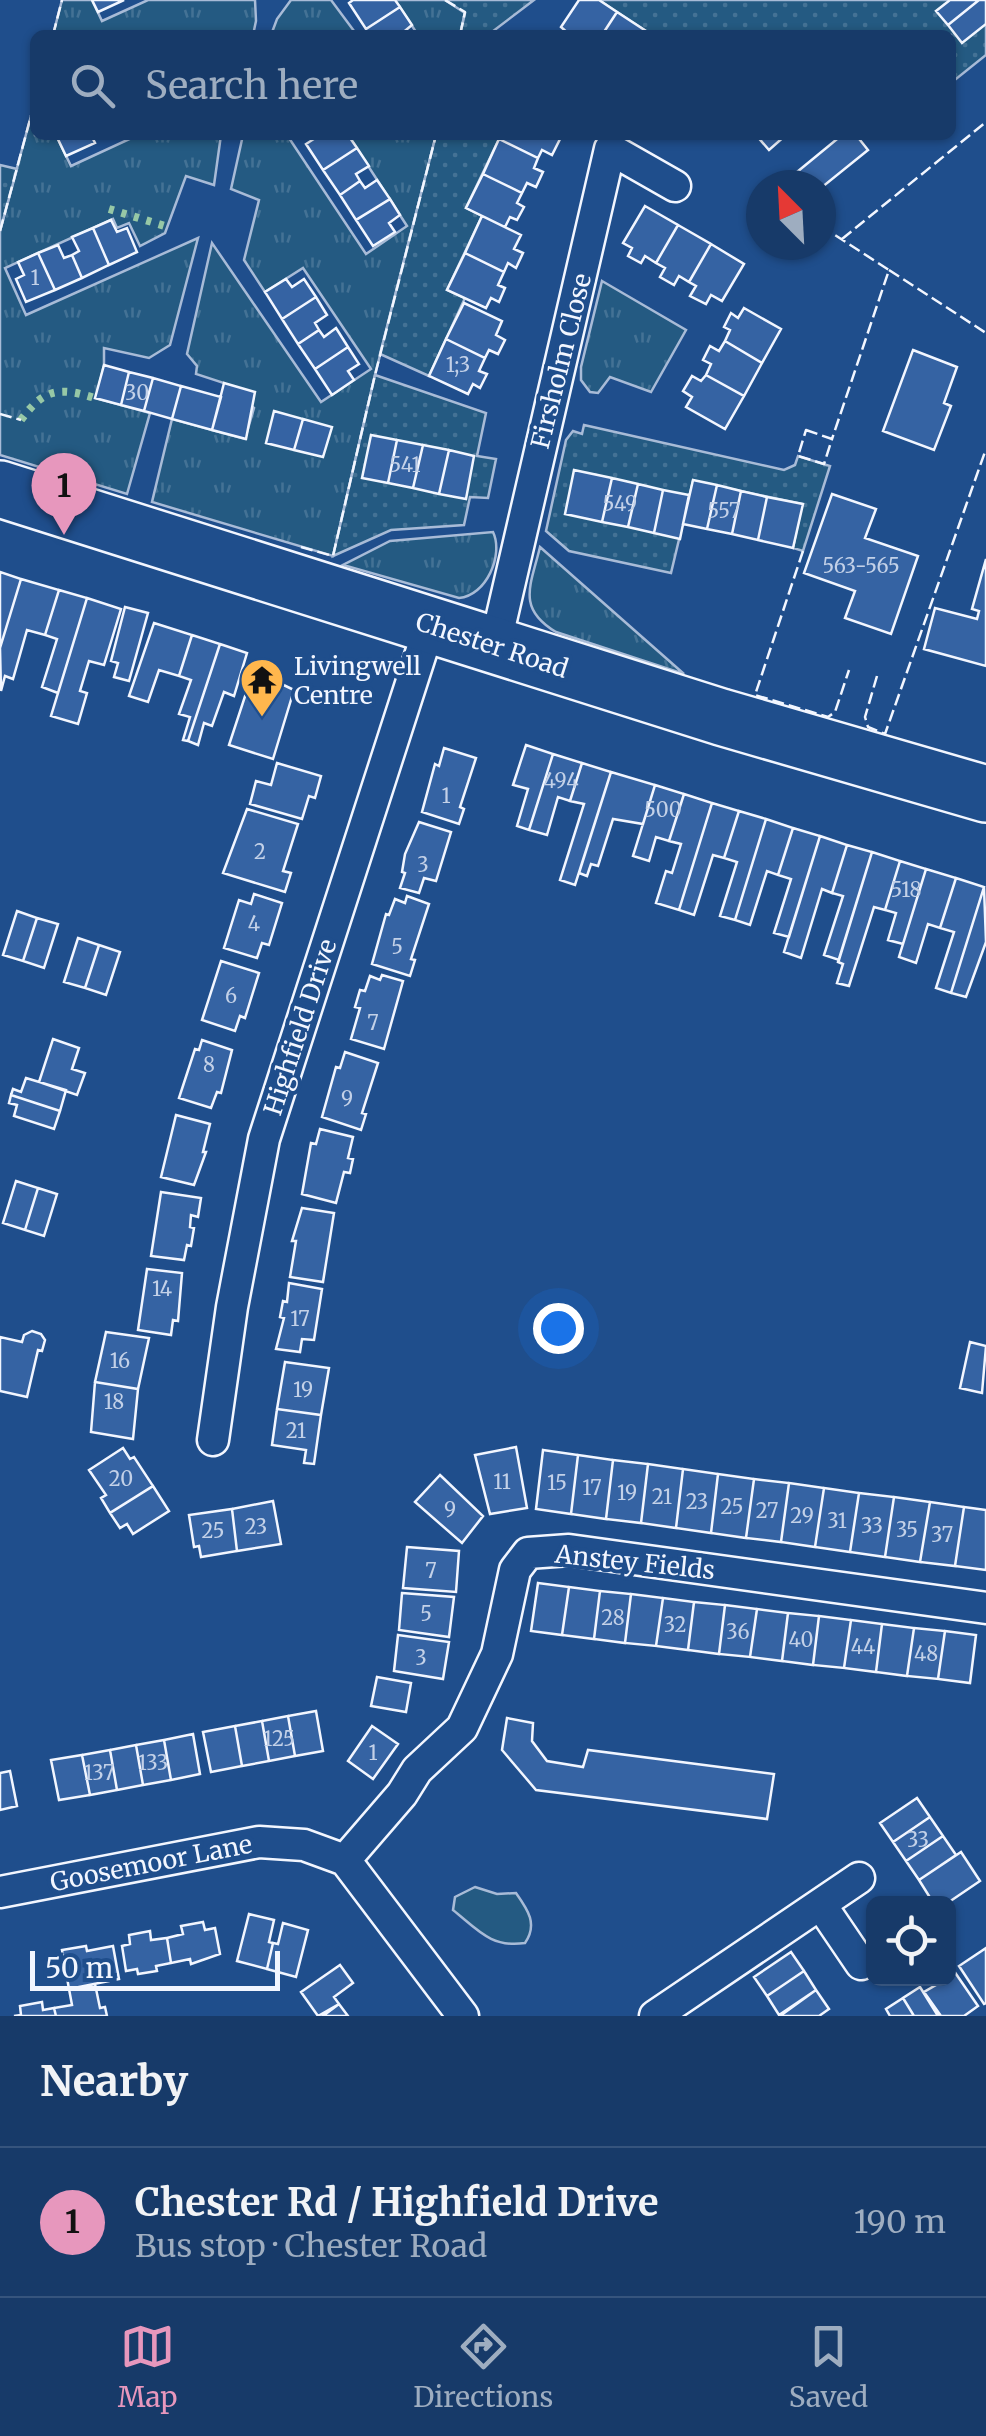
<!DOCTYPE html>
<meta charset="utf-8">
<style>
body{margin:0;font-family:Merriweather,serif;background:#244571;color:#f1f3f6}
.controls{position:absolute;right:30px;bottom:30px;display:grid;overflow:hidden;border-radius:15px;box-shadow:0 2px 8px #0004}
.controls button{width:90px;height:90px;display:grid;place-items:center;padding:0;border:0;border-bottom:2px solid #36547d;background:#173a69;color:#f1f3f6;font:50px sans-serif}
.compass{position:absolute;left:746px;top:170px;width:90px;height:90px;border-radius:50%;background:#173a69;box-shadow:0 2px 8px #0004;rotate:336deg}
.scale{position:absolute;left:30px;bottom:25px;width:250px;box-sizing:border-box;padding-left:10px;border:5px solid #f2f6ff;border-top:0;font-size:28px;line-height:35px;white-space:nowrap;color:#f2f6ff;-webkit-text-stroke:8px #1f4e8c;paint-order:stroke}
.you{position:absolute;left:558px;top:1328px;width:35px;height:35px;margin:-25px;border:8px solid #fff;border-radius:50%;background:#1a73e8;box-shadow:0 0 0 15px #1a73e833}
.badge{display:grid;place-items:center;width:65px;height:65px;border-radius:50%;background:#e797bd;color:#111;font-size:32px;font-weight:700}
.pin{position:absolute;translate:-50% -82px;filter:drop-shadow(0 2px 5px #0008)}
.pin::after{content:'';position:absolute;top:52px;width:35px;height:30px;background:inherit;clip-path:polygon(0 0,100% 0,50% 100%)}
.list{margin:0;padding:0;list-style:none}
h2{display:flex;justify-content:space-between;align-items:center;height:130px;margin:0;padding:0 40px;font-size:42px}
h2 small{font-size:32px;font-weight:400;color:#9eadc0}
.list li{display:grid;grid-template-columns:65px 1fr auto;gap:30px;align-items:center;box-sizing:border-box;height:150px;padding:0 40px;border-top:2px solid #36547d}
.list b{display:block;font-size:38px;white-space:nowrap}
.list p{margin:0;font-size:32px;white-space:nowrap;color:#9eadc0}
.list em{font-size:32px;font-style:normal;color:#9eadc0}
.icon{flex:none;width:55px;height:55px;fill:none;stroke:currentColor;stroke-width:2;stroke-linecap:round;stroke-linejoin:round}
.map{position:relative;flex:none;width:986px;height:2016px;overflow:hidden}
.search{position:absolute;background:#173a69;box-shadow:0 2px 8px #0004;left:30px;right:30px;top:30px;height:110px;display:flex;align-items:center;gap:25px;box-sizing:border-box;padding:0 35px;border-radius:15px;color:#9eadc0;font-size:38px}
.sheet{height:280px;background:#173a69}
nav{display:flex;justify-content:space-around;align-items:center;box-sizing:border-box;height:140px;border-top:2px solid #36547d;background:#173a69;font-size:28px;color:#9eadc0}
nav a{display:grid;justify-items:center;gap:5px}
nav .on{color:#e797bd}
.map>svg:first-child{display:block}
.grass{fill:url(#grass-tufts);stroke:#a8bbd7;stroke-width:2.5}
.park{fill:#245a82;stroke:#a8bbd7;stroke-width:2.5}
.garden{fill:url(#garden-dots);stroke:#a8bbd7;stroke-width:2.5}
.building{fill:#3563a3;stroke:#f2f6ff;stroke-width:2.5}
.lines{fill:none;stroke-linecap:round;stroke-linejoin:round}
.street-casing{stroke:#f2f6ff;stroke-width:35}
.highway-casing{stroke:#f2f6ff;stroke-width:60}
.street{stroke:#1f4e8c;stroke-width:30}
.highway{stroke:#1f4e8c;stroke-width:55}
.hedge{stroke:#97c8a6;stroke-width:8;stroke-dasharray:5 8;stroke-linecap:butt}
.fence{stroke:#f2f6ff;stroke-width:2.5;stroke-dasharray:12 5;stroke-linecap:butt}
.labels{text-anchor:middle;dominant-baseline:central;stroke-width:8;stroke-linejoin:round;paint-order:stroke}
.number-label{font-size:20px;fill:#c3d1e8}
.street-label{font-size:25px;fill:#f2f6ff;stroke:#1f4e8c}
.poi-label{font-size:25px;fill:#f2f6ff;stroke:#1f4e8c;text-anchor:start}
</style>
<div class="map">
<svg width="986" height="2016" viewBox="0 0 986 2016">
<defs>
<pattern id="grass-tufts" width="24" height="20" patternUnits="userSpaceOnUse" patternTransform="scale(2.5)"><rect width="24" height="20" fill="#245a82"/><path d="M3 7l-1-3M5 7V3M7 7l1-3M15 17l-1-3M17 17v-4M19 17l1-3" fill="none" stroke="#447295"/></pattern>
<pattern id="garden-dots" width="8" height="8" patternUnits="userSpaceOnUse" patternTransform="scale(2.5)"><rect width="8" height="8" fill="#245a82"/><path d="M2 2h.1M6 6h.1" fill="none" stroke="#447295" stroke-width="1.8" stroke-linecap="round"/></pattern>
</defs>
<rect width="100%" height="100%" fill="#1f4e8c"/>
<path class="grass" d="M62,0h30l10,21 46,-21h107l1,21 -3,14h-200z
M291,0h40l26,35h-86l6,-16z
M395,0h50l20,12 -5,23h-42z
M35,101v34h21l15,31 67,-31h83l-7,50 -28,-9 -21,57 -25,13 -11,-23 -12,5 -4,-9 -108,49 21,47 172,-77 -28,107 -21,13 -45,-10v17l-8,33 54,15 -23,81 -127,-39v-224z
M243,135h44l79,119 41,-28 -59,-91h88l-61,240 -42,181 -181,-54 20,-83 73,20 9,-31 -30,-25 -28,-9 1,-8 -10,-12 25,-111 109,159 50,-33 -68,-101 -38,24 -21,-32 15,-60 -28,-11z
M602,281l84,49 -35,62 -41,-15 -12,16 -8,-1 -9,-12v-13z
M493,532c11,23 -7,64 -34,66l-116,-33 47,-24z
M540,547l144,127 -128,-42c-40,-24 -25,-47 -16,-85z"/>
<path class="park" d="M475,1887l22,7 19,-1c12,17 22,31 9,50 -34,5 -47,-13 -72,-33l2,-13z"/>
<path class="garden" d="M445,0h89l-46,35h-28l5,-22z
M599,0h387v55l-35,28v-48h-299z
M436,135h65l-35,73 16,8 -35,74 18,8 -36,78 -49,-22z
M0,165l17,4 -17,62z
M375,375l111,38 -9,43 19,3 -8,39 -18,-1 -6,28 -73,5 -58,26z
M584,425l200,45 11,-5 3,-9 32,10 -27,85 -10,-3 9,-44 -109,-23 -22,92 -102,-22 -23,-20 20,-91 7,-9 9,3z"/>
<path class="building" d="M92,0h32l-26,12z
M353,0h42l5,7 -34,22 -17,-26z
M579,0h20l18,12 -15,23h-32l-9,-8z
M950,0h29l-31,25 -12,-14z
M979,0h7v24l-24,19 -14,-18z
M400,7l12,18 -12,10h-30l-4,-6z
M617,12l32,21 -1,2h-46z
M56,135h35l4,8 -29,13z
M320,135l13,3 15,-3 9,13 -34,22 -17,-26z
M501,135h50l9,4 -8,16 -10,-5 -4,8 -39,-19z
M756,135h30l-17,15z
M842,135h14l12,15 -47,38v-3h-14l-10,-13z
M499,139l39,19 -4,10 9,4 -7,15 -9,-4 -5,10 -39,-19z
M357,148l12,18 -13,8 4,7 -20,14 -17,-25z
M483,174l39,19 -5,10 7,4 -7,13 -7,-3 -5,10 -39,-19z
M377,180l13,19 -34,21 -16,-25 20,-14 5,7z
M390,199l10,16 -11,8 6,9 -22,14 -17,-26z
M645,206l33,19 -22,38 -11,-7 -4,7 -13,-7 4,-8 -9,-5z
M482,216l39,19 -7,14 9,4 -7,15 -8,-5 -4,9 -39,-19z
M111,220l6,12 10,-4 10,24 -28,13 -16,-37z
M678,225l33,19 -22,38 -10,-6 -5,9 -14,-8 5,-9 -9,-5z
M93,228l16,37 -27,13 -10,-23 7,-4 -7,-14z
M711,244l33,20 -22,37 -11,-6 -5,9 -16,-8 6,-10 -7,-4z
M58,245l6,13 8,-3 10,23 -27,12 -17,-37z
M38,253l17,37 -29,12 -10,-23 8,-4 -6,-13z
M465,253l39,19 -6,13 7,3 -6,14 -8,-4 -5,10 -39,-18z
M286,279l6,8 12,-8 12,18 -34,22 -17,-27z
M316,297l11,18 -12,8 4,7 -21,14 -16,-25z
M464,303l38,18 -6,14 9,5 -7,14 -9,-4 -4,8 -39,-19z
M744,308l37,21 -19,34 -37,-22 5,-11 -6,-3 7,-14 7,5z
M336,328l12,19 -33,22 -17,-25 21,-14 5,7z
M446,339l39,19 -6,13 8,3 -7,14 -7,-4 -5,10 -39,-18z
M725,341l37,22 -18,33 -38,-21 5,-11 -8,-4 7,-14 9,5z
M348,347l11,17 -11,7 6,9 -22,15 -17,-26z
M913,350l44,17 -13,36 7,3 -17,44 -51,-19z
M104,365l25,7 -8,33 -26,-7z
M129,372l24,6 -9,33 -23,-6z
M706,375l38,21 -19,33 -39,-22 6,-10 -9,-6 9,-15 9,5z
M153,378l28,8 -9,33 -28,-8z
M224,383l31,9 -9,47 -34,-9z
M181,386l40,11 -9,33 -40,-11z
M274,411l29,8 -9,31 -28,-7z
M303,419l29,8 -9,30 -29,-7z
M371,435l26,5 -9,43 -26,-5z
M397,440l26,5 -10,43 -25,-5z
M423,445l26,5 -10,44 -26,-6z
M449,450l25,6 -8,43 -27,-5z
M574,470l38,8 -10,44 -37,-8z
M612,478l26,6 -10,43 -26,-5z
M693,480l24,5 -10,44 -24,-5z
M638,484l25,6 -9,43 -26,-6z
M717,485l24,6 -9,43 -25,-5z
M663,490l26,5 -9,44 -26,-6z
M741,491l26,6 -9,43 -26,-6z
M832,494l44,15 -11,29 53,18 -27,78 -46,-16 10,-27 -51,-18z
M767,497l36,7 -10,44 -35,-8z
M986,559v107l-62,-17 11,-41 42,11 2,-8 -7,-2z
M0,572l21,7 -21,69z
M21,579l38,11 -14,45 -18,-5 -14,49 -8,-3 -4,15 -1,-43z
M59,590l28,8 -29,95 -16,-6 15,-48 -12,-4z
M87,598l34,11 -17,56 -15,-4 -9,30 7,2 -9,31 -27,-8z
M125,607l23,6 -19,68 -15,-4 4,-14 -7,-2z
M154,623l38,12 -13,41 -20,-6 -11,32 -19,-6z
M192,635l28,9 -32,97 -5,-1 7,-23 -11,-3 12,-34 -12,-4z
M220,644l27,9 -13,43 -10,-4 -12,34 -8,-3 -6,22 -10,-4z
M267,677l27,13 -21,69 -44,-14 22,-67 13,4z
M526,745l27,9 -24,76 -12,-4 11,-37 -15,-4z
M444,748l32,10 -16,49 4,2 -5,15 -37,-12 13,-48 4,2z
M553,754l29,9 -12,38 -12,-4 -11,38 -18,-5z
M277,763l44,13 -6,22 -6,-2 -7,23 -52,-15 6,-23 15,4z
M582,763l29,9 -36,113 -15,-5 24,-76 -14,-3z
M611,772l44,13 -12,39 -30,-5 -15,47 -7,-2 -4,12 -8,-3z
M655,785l29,9 -15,47 -13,-4 -7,24 -16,-5z
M684,794l28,9 -33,107 -23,-7 10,-32 6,2 9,-29 -12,-3z
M712,803l27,8 -15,47 -11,-3 -19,60 -15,-5z
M247,809l51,15 -15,47 8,2 -6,19 -62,-19z
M739,811l27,8 -31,101 -15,-4 17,-54 -13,-4z
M766,819l27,9 -15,47 -11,-4 -17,54 -15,-5z
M419,822l32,10 -15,49 -12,-3 -5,15 -19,-5 5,-15 -3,-1 3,-18z
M793,828l27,8 -31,101 -15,-4 17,-54 -13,-4z
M820,836l27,9 -15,48 -10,-4 -21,69 -17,-6z
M847,845l25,7 -33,108 -15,-5 19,-59 -11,-3z
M872,852l28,9 -15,49 -11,-3 -25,79 -12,-3 6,-19 -5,-2z
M900,861l26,8 -23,75 -15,-4 8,-27 -11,-3z
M926,869l30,9 -16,50 -12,-4 -12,39 -17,-6z
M956,878l28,9 -33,106 -15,-5 18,-56 -14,-4z
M984,887l2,55 -20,55 -15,-4z
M254,894l28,9 -13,42 -7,-2 -5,15 -33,-10 15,-48 12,4z
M407,896l22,8 -18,55 4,1 -5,16 -38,-12 14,-50 3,1 6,-16 10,4z
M17,911l20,7 -14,43 -20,-6z
M37,918l21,6 -14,44 -21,-7z
M78,938l21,7 -14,43 -21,-6z
M99,945l21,7 -14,43 -21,-7z
M221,961l38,12 -14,45 -5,-2 -5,15 -33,-11z
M382,975l21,6 -19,68 -33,-10 9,-31 -5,-1 5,-17 5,1 5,-15 10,4z
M53,1039l26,9 -7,21 13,4 -8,22 -38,-13z
M202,1040l30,10 -11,43 -4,-1 -6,16 -32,-10 16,-49 4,1z
M345,1052l33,11 -16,50 4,1 -5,16 -39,-13 14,-50 4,1z
M26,1078l40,12 -6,21 -49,-16 2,-6 8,3z
M11,1095l49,16 -6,18 -40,-13 3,-11 -8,-2z
M176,1115l34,9 -7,28h3l-12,33 -33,-8z
M320,1129l33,8 -5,21 5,1 -3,14 -6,-1 -8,31 -34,-9 9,-51 5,1z
M16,1181l22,7 -13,42 -22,-7z
M38,1188l19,6 -13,42 -19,-6z
M161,1192l40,6 -3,19 -7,-2 -1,12 4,1 -3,18 -4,-1 -3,15 -33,-4z
M302,1208l32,5 -11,69 -33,-5 6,-36h-4z
M147,1269l35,4 -4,48 -5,-1 -2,15 -33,-5z
M289,1283l33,6 -8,51 -12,-1 -2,13 -24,-3 8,-31 -4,-1 3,-16 4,1z
M32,1331l9,3 4,6 -3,11 -4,-1 -11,47 -27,-6v-54l22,5 2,-7z
M106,1332l43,6 -11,51 -43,-7z
M970,1342l16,4 -4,47 -22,-5z
M285,1362l44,6 -8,47 -44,-6z
M95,1382l43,7 -5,50 -42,-7z
M277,1409l44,6 -7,49 -10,-1 2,-13 -34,-5z
M516,1447l11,61 -37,6 -15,-59z
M123,1448l7,11 4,-2 19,29 -43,27 -9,-15 5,-3 -17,-25z
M543,1450l35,5 -7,59 -35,-5z
M578,1455l35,5 -7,59 -35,-5z
M613,1460l35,4 -7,59 -35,-4z
M648,1464l35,5 -7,59 -35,-5z
M683,1469l35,5 -7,59 -35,-5z
M718,1474l36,5 -8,59 -35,-5z
M440,1475l43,41 -21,27 -47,-41z
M754,1479l35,4 -8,59 -35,-4z
M789,1483l35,5 -9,59 -34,-5z
M153,1486l16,25 -36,23 -6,-10 -7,4 -10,-15z
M824,1488l35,5 -9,59 -35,-5z
M859,1493l35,4 -9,60 -35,-5z
M894,1497l36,5 -10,60 -35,-5z
M273,1501l8,43 -44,7 -5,-42z
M930,1502l34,5 -9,59 -35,-4z
M964,1507l22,3v60l-31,-4z
M232,1509l5,42 -36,6 -2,-11 -5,1 -5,-32z
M407,1547l52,4 -3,41 -53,-4z
M538,1583l31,4 -7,48 -31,-4z
M569,1587l31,4 -6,48 -32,-4z
M600,1591l31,3 -6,49 -31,-4z
M402,1593l52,4 -5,40 -50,-7z
M631,1594l32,4 -7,48 -31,-3z
M663,1598l31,4 -6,48 -32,-4z
M694,1602l31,3 -6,49 -31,-4z
M725,1605l32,4 -7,48 -31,-3z
M757,1609l31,4 -6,48 -32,-4z
M788,1613l31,3 -6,49 -31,-4z
M819,1616l32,4 -7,48 -31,-3z
M851,1620l31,4 -6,48 -32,-4z
M882,1624l32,4 -7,48 -31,-4z
M914,1628l31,3 -7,48 -31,-3z
M945,1631l31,4 -6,48 -32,-4z
M398,1635l51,7 -6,37 -49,-8z
M377,1677l34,6 -5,29 -35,-6z
M316,1711l7,40 -28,5 -7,-40z
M288,1716l7,40 -26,5 -7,-40z
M507,1718l26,5 -1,18 15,20 36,6 5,-17 186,24 -7,45 -231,-29 -34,-40z
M262,1721l7,40 -27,5 -7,-40z
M235,1726l7,40 -31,6 -8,-40z
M372,1726l26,18 -25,35 -25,-18z
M193,1734l7,40 -29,6 -7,-40z
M164,1740l7,40 -28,5 -7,-40z
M136,1745l7,40 -26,5 -7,-40z
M110,1750l7,40 -27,5 -8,-40z
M82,1755l8,40 -31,5 -8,-40z
M10,1771l7,35 -17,4v-37z
M917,1798l13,19 -37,25 -13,-19z
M930,1817l13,19 -37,25 -13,-19z
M943,1836l13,19 -37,25 -13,-19z
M961,1852l19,29 -34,23h-12l-15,-24z
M249,1914l25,6 -5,22 4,1 -6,26 -30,-8z
M203,1922l2,8 10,-2 5,26 -29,10 -1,-5 -19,4 -4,-25 16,-4 -2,-8z
M283,1923l25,7 -12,47 -29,-8 6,-26 5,1z
M150,1931l1,9 16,-2 4,25 -15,3 1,5 -19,3 -1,-5 -11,2 -4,-25 8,-2 -1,-9z
M86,1946l1,5 26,-5 6,33 -50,10 -7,-39z
M986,1948v55l-2,1 -25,-38z
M791,1952l13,19 -37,25 -13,-19z
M340,1965l13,18 -19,14 5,7 -21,12 -17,-24z
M804,1971l12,19 -37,25 -12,-19z
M954,1971l24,35 -14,10h-23l-17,-24 24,-14z
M95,1984l5,24 5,-1 2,9h-51l-2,-8 18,-3 -3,-16z
M920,1987l18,29h-24l-11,-18z
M816,1990l13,19 -10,7h-39z
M903,1998l11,18h-24l-4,-7z
M42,2002l1,8 11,-2 2,8h-42l7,-1 -1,-9z
M339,2004l9,12h-25z"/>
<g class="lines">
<defs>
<path id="street" d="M495,646l115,-497 65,37
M213,1440l19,-133 32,-168 166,-514
M345,1860l57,-66 15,-24 45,-42 35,-74 18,-84 13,-17 41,-3 417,58
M0,1892l259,-50 45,3 41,15 118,156
M821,1905l40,59
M655,2016l204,-138"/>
<path id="highway" d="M0,489l721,228 265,77"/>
</defs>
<use href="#street" class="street-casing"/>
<use href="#highway" class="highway-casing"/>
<use href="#street" class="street"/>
<use href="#highway" class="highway"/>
<path class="hedge" d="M109,209l56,17
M21,420c23,-32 39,-33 74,-22"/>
<path class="fence" d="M445,0l20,12 -5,23
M53,35l9,-35
M821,226l68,44 -57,169
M0,231l35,-130
M842,239l144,-117
M889,270l97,63
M0,414l21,6
M806,430l26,9 -8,25 -26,-8z
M301,547l32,9 42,-181 61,-240
M803,551l-48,144 73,22 7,-5 14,-42
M877,676l-12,41 3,10 17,7 101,-285"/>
</g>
<defs>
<symbol id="temple-pin" viewBox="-11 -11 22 30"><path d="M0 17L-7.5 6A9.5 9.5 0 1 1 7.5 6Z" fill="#ffb74d" stroke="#1f4e8c"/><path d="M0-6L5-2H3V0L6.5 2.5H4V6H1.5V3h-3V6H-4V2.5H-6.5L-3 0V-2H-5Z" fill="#111"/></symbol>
</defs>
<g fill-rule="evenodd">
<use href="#temple-pin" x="237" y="655" width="50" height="68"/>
</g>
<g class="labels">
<g class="number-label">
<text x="35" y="277">1</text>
<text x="458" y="364">1;3</text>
<text x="137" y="392">30</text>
<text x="405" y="464">541</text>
<text x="620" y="503">549</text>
<text x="724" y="510">557</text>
<text x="861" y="565">563-565</text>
<text x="561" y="780">494</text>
<text x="446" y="795">1</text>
<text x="663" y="809">500</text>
<text x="260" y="851">2</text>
<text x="423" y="864">3</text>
<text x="906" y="889">518</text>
<text x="254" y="923">4</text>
<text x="397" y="946">5</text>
<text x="231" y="995">6</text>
<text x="373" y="1022">7</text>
<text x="209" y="1064">8</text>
<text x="347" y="1098">9</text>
<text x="162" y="1288">14</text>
<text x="300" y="1318">17</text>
<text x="120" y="1360">16</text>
<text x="303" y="1389">19</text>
<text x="114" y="1401">18</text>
<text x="296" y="1430">21</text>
<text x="121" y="1478">20</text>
<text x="502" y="1481">11</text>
<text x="557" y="1482">15</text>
<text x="592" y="1487">17</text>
<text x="627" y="1492">19</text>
<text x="662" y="1496">21</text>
<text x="697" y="1501">23</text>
<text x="732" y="1506">25</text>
<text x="450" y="1509">9</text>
<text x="767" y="1510">27</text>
<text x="802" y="1515">29</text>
<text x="837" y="1520">31</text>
<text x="872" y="1525">33</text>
<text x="256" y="1526">23</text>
<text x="907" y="1529">35</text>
<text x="213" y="1530">25</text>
<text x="942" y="1534">37</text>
<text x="431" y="1570">7</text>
<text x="426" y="1613">5</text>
<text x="613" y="1617">28</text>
<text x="675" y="1624">32</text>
<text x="738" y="1631">36</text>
<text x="801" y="1639">40</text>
<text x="863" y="1646">44</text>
<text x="926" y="1653">48</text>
<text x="421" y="1657">3</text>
<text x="279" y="1738">125</text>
<text x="373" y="1752">1</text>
<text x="153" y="1762">133</text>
<text x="99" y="1772">137</text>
<text x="918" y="1839">33</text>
</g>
<g class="street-label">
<text transform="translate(561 361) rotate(-76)">Firsholm Close</text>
<text transform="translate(492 645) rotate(18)">Chester Road</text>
<text transform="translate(300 1027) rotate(-72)">Highfield Drive</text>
<text transform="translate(635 1562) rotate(6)">Anstey Fields</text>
<text transform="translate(151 1863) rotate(-11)">Goosemoor Lane</text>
</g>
<g class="poi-label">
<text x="294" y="666">Livingwell<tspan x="294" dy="29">Centre</tspan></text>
</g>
</g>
</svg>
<div class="controls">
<button><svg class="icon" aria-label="locate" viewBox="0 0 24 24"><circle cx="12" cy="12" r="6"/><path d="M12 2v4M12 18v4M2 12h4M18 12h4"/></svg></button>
</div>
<svg class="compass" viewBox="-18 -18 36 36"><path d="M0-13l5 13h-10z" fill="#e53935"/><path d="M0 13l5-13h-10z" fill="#9eadc0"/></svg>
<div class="scale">50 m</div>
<div class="you"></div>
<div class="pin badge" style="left:64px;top:535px">1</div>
<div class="search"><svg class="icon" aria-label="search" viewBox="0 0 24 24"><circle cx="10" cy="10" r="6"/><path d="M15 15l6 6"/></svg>Search here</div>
</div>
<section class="sheet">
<h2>Nearby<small></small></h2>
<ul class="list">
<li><span class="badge">1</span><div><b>Chester Rd / Highfield Drive</b><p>Bus stop · Chester Road</p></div><em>190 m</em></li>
</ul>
</section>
<nav>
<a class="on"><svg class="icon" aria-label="map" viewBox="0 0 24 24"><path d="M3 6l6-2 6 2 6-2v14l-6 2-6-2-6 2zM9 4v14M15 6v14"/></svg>Map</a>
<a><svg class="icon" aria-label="directions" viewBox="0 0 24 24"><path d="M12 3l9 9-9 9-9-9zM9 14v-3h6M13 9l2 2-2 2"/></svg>Directions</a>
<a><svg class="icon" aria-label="saved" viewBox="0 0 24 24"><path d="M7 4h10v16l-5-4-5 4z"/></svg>Saved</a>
</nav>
